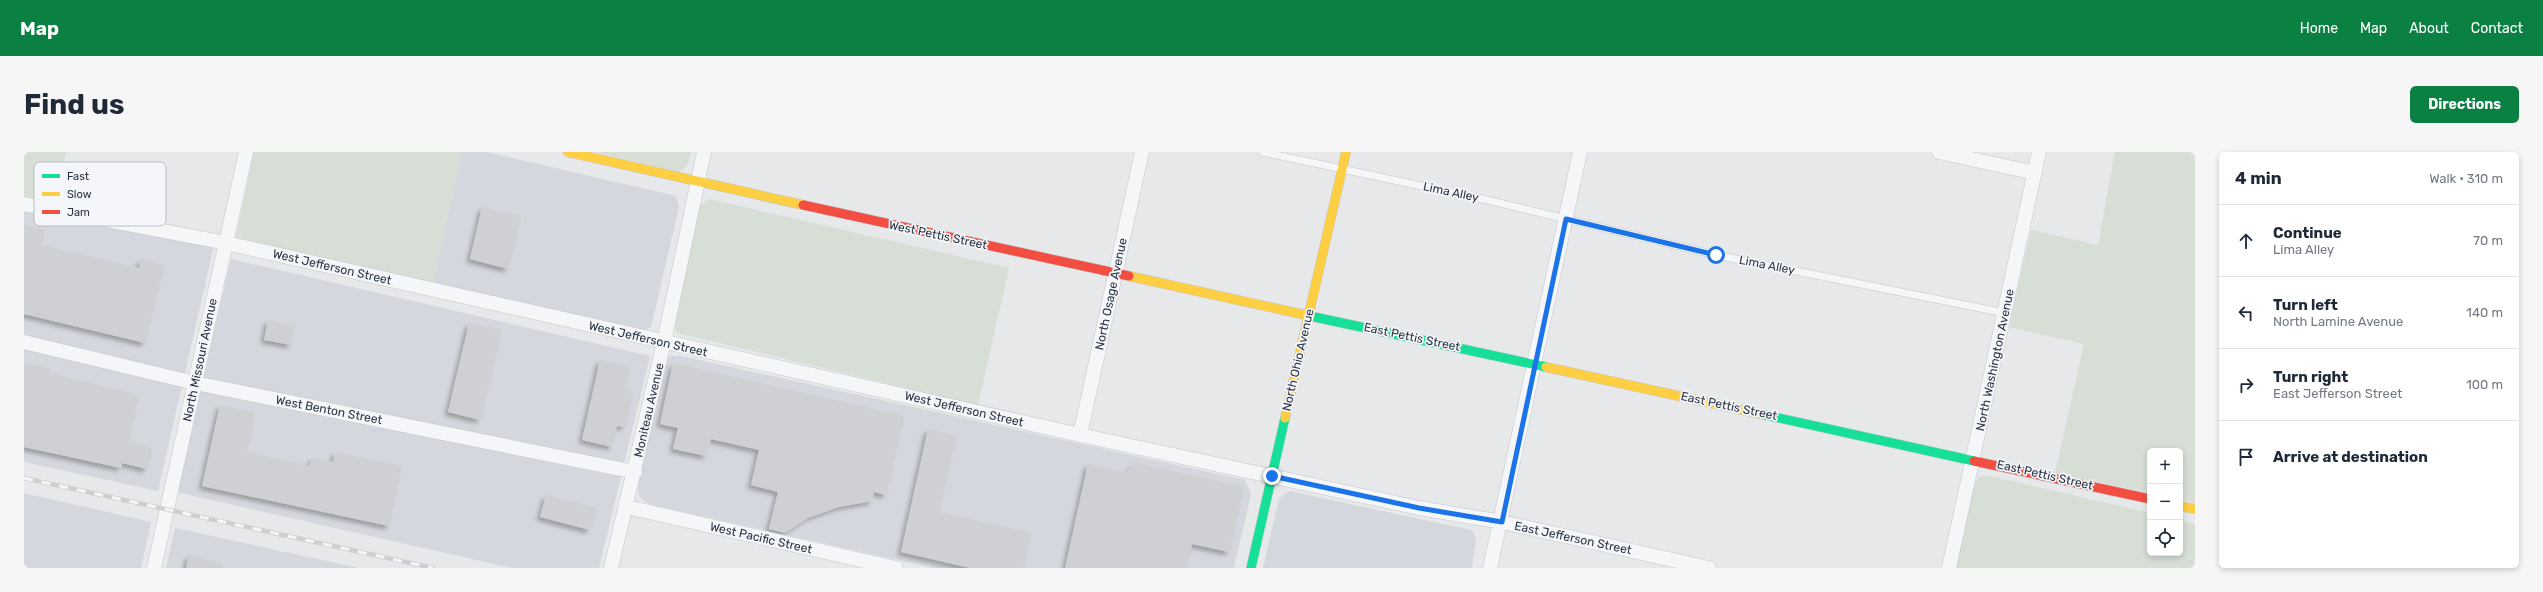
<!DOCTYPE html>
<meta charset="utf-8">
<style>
body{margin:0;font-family:Rubik,sans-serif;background:#f6f6f7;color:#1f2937}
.controls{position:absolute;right:12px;bottom:12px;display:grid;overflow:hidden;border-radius:6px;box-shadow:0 2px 6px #0003}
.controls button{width:36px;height:36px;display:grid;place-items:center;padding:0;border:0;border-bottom:1px solid #e0e1e3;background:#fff;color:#1f2937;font:20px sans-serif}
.stop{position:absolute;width:12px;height:12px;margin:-9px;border:3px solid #1a73e8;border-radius:50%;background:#fff}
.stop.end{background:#1a73e8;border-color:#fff;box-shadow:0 1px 4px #0008}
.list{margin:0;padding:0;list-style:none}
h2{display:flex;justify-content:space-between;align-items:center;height:52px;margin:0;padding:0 16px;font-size:17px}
h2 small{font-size:13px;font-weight:400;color:#747a83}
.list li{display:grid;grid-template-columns:26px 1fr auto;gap:12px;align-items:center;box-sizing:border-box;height:72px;padding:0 16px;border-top:1px solid #e0e1e3}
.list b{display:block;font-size:15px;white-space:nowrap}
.list p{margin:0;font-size:13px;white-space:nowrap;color:#747a83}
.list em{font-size:13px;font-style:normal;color:#747a83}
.icon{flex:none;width:22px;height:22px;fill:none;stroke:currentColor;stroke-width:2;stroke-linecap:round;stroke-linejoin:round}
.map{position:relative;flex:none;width:2171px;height:416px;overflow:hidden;border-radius:6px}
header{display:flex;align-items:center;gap:24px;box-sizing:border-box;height:56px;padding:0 20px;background:#0b8043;color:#fff}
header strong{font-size:19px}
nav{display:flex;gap:22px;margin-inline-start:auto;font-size:14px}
.intro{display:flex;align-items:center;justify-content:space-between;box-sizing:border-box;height:96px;padding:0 24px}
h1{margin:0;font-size:28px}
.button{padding:10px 18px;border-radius:6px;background:#0b8043;color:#fff;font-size:14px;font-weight:700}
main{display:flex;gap:24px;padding:0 24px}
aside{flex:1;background:#fff;border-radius:6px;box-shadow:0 2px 6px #0003}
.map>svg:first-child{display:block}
.built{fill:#d4d7dd}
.green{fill:#d6ded6}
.building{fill:#ced0d3;filter:url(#shadow)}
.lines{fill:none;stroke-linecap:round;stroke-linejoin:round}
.lane-casing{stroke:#c4c6c8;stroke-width:8}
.street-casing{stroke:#c4c6c8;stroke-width:15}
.fast-casing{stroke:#c4c6c8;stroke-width:10}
.slow-casing{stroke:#c4c6c8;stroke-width:10}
.jam-casing{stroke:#c4c6c8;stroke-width:10}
.lane{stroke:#f5f6f7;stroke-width:7}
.street{stroke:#f5f6f7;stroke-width:14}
.fast{stroke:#16e098;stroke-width:9}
.slow{stroke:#ffcf43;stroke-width:9}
.jam{stroke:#f24e42;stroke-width:9}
.rail-casing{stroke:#cecfd2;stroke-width:4.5}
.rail{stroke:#f4f6f9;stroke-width:3;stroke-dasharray:9;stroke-linecap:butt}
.route{stroke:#1a73e8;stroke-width:5}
.labels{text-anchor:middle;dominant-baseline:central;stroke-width:3.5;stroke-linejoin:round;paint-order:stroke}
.street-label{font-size:12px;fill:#2b3445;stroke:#f4f6f9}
.key{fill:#f4f6f9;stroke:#b8bcc3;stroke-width:1}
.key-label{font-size:11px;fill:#2b3445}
</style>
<header>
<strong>Map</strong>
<nav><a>Home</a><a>Map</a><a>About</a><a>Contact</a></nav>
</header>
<div class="intro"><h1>Find us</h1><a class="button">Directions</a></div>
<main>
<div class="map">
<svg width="2171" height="416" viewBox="0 0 2171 416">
<defs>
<filter id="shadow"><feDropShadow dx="-3.5" dy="3.5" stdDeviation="2" flood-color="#0004"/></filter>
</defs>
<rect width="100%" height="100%" fill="#e6e8ea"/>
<path class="built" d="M438,0h25l189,44 3,11 -28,120 -9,6 -210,-47z
M0,52l191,37 -57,250 -134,-29z
M207,107l419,97 -51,212h-87l-336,-76z
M647,204h10l564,124 6,14 -17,74h-300l-286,-64 -9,-8 -1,-10 28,-126z
M1265,339l182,39 5,7 -4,31h-209l16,-69z
M0,341l127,29 -10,46h-117z
M151,376l184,40h-193z"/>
<path class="green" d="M0,0h42l-12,58 -30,-6z
M230,0h208l-30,134 -197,-45z
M571,0h96l-3,12 -8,8z
M2091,0h80v351l-15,-4v-48h-30v42l-95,-20 29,-129 -75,-17 22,-97 67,15z
M685,47l300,69 -31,137 -301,-72 -5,-14 27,-113z
M1957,324h9l160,37v40h30v-33l15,4v44h-240l19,-85z"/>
<path class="building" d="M458,55l39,9 -13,53 -38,-10z
M0,73l21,5 -4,15 98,23 2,-9 23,6 -19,78 -121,-29z
M244,168l27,6 -4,19 -27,-5z
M445,171l33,7 -22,90 -32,-8z
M576,208l30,7 -5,23 8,1 -8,36 -8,-1 -5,21 -30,-7z
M0,211l27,6 -1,4 89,22 -11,47 24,6 -5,21 -25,-6 -1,5 -97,-21z
M649,211l231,53 -18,79 -12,-3 -2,9 -33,6 -31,11 -23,15 -16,-4 9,-37 -27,-7 8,-35 -48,-11 -5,17 -33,-7 5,-21 -18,-4z
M196,253l35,8 -8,39 62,14 4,-8 20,4 2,-10 67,14 -13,60 -187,-40z
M904,277l28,7 -17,76 92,21 -8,35h-53l-69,-16z
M1112,311l108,24 -15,65 -37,-8 -6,24h-121l23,-104 37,9z
M522,343l50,13 -6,22 -50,-13z
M165,403l34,9 -1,4h-36z"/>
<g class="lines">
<defs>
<path id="lane" d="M1238,0l225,48 229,55 289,58"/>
<path id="street" d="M1915,0l96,21
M0,52l202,39 854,192 339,73 83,14 207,46
M0,190l171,41 440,89
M1056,283l62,-283
M603,355l269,61
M130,416l92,-416
M587,416l53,-226 40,-190
M1466,416l90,-416
M1925,416l90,-416"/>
<path id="fast" d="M1286,164l236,51
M1737,262l213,47
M1227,416l34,-150"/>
<path id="slow" d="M544,0l235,53
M1105,124l181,40
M1522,215l215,47
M1261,266l61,-266
M2156,354l15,3"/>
<path id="jam" d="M779,53l326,71
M1950,309l176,38"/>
</defs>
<use href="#lane" class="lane-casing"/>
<use href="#street" class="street-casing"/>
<use href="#fast" class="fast-casing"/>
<use href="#slow" class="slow-casing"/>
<use href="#jam" class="jam-casing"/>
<use href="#lane" class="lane"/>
<use href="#street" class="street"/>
<use href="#fast" class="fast"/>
<use href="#slow" class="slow"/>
<use href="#jam" class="jam"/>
<defs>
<path id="rail" d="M0,326l409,90"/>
</defs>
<use href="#rail" class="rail-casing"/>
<use href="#rail" class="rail"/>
</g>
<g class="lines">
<path class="route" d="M1248,324l147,32 83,14 64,-303 150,36"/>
</g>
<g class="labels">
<g class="street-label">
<text transform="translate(1427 40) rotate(12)">Lima Alley</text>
<text transform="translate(914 83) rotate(12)">West Pettis Street</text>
<text transform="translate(1743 113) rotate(11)">Lima Alley</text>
<text transform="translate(308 115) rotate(13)">West Jefferson Street</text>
<text transform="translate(1087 142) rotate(-78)">North Osage Avenue</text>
<text transform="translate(1388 185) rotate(12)">East Pettis Street</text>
<text transform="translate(624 187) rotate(13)">West Jefferson Street</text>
<text transform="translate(176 208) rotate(-78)">North Missouri Avenue</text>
<text transform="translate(1274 208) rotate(-77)">North Ohio Avenue</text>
<text transform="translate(1971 208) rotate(-78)">North Washington Avenue</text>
<text transform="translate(1705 254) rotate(12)">East Pettis Street</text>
<text transform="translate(940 257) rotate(13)">West Jefferson Street</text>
<text transform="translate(305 258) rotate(11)">West Benton Street</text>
<text transform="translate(625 258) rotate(-77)">Moniteau Avenue</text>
<text transform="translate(2021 323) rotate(13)">East Pettis Street</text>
<text transform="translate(737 386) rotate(13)">West Pacific Street</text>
<text transform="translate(1549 386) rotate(12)">East Jefferson Street</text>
</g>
</g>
<rect x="10" y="10" width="132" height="64" rx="6" class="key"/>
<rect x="18" y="22" width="18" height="4" fill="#16e098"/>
<rect x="18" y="40" width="18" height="4" fill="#ffcf43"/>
<rect x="18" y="58" width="18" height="4" fill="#f24e42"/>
<g class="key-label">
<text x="43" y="28">Fast</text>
<text x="43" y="46">Slow</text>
<text x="43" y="64">Jam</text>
</g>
</svg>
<div class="controls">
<button>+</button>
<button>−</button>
<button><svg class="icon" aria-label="locate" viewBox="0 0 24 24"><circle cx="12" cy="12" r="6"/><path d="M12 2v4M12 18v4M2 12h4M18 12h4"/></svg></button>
</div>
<div class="stop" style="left:1692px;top:103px"></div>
<div class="stop end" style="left:1248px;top:324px"></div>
</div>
<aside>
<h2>4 min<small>Walk · 310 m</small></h2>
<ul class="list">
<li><svg class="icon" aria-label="ahead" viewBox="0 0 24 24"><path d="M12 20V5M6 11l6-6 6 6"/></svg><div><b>Continue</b><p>Lima Alley</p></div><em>70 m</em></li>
<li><svg class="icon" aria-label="left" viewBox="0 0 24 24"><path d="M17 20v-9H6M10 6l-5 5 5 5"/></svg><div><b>Turn left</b><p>North Lamine Avenue</p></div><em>140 m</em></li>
<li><svg class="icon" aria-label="right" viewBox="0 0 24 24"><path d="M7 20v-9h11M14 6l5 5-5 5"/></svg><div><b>Turn right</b><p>East Jefferson Street</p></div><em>100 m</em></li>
<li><svg class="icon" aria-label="arrive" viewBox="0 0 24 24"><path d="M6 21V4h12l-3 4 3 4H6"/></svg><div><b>Arrive at destination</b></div></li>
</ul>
</aside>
</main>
